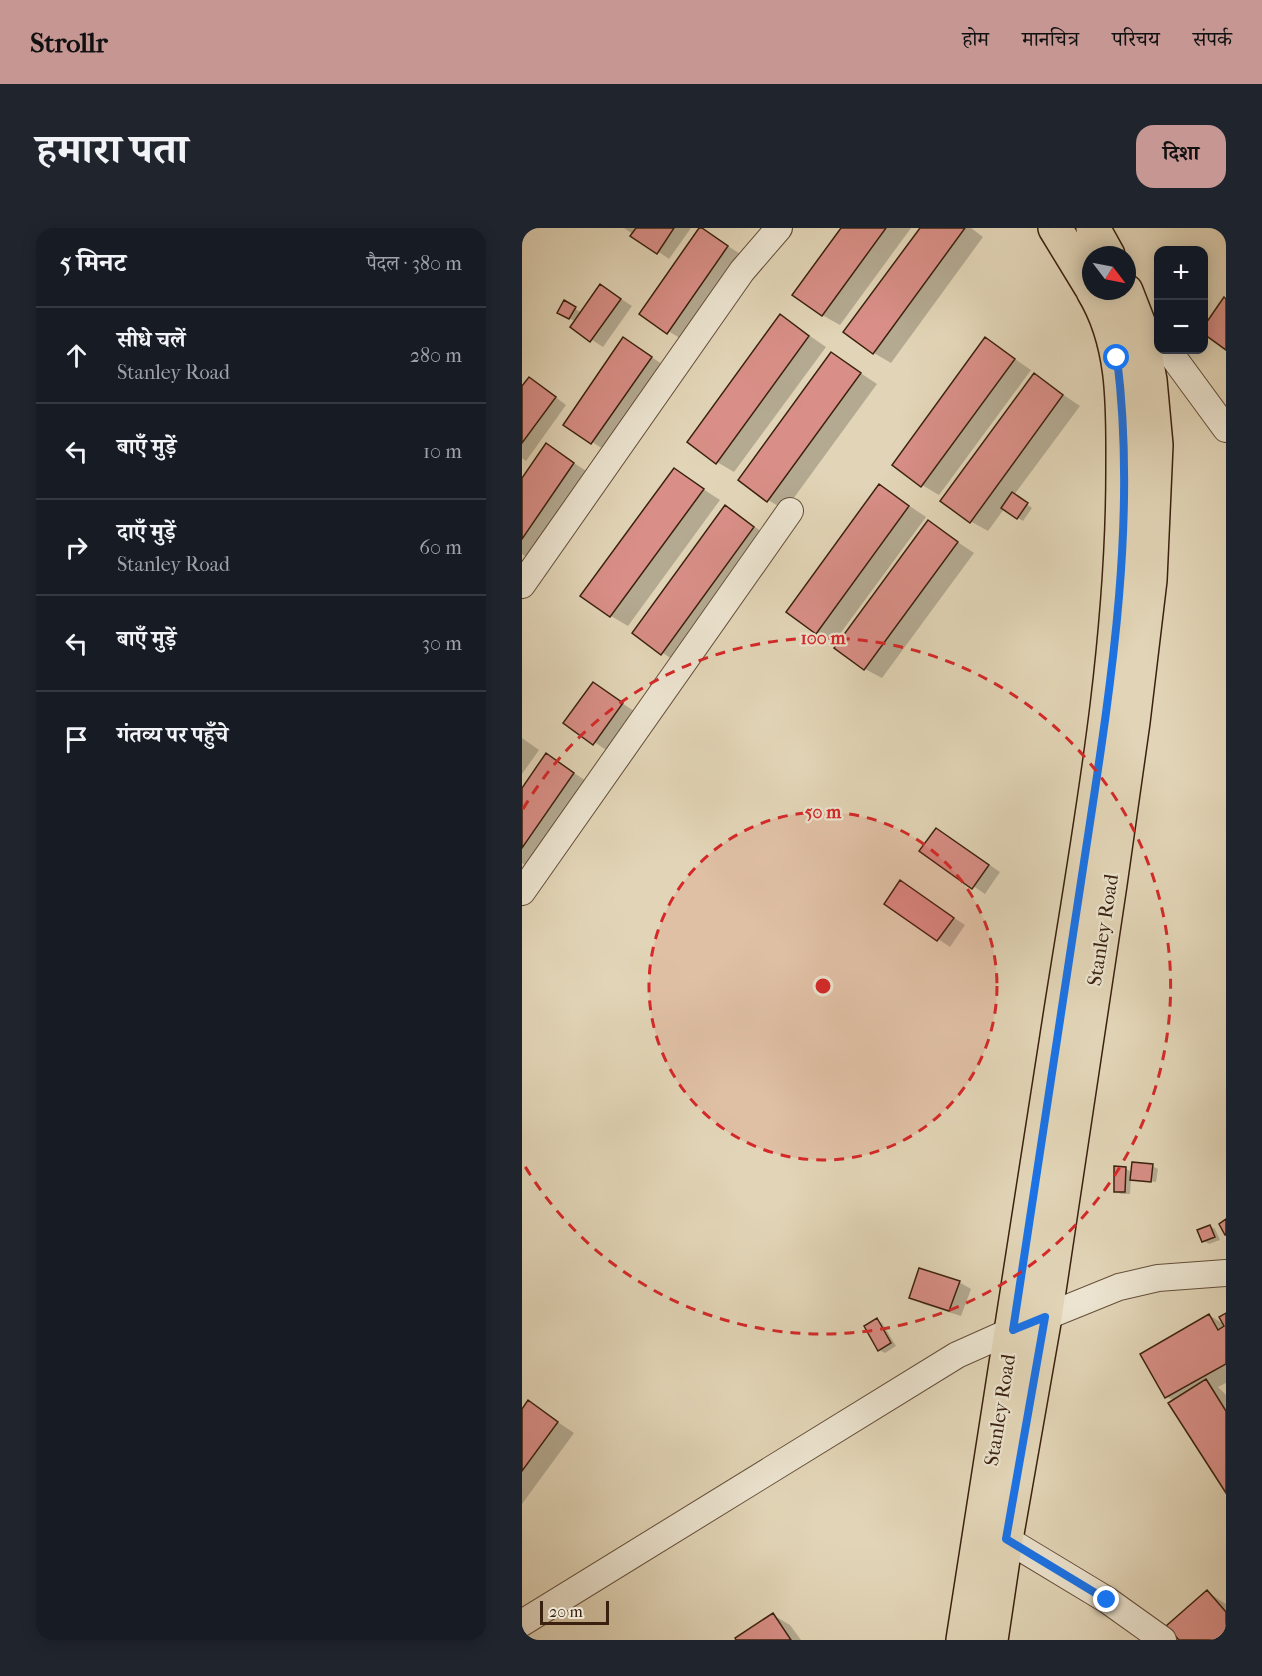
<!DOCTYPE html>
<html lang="hi">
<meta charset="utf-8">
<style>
body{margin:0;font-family:"IM FELL French Canon","Noto Serif Devanagari",serif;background:#20242c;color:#f1f3f6}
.controls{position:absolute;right:18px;top:18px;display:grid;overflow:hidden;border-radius:12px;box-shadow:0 3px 15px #0003}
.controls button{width:54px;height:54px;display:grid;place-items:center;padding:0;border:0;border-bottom:2px solid #363941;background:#171b24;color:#f1f3f6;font:30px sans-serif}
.compass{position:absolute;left:560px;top:18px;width:54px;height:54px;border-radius:50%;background:#171b24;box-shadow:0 3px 15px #0003;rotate:122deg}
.scale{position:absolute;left:18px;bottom:15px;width:69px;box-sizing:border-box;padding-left:6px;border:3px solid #3a210f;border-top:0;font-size:16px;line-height:21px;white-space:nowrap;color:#3a210f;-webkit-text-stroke:4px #ece4d0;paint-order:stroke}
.stop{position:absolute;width:18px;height:18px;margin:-14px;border:4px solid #1a73e8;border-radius:50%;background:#fff}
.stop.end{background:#1a73e8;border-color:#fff;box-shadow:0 2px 6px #0008}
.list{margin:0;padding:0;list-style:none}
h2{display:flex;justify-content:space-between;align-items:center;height:78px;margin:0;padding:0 24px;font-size:26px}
h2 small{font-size:20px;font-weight:400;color:#9ea1a6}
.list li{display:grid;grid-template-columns:39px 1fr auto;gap:18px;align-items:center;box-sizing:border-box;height:96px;padding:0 24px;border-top:2px solid #363941}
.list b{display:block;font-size:22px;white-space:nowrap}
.list p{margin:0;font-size:20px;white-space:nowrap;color:#9ea1a6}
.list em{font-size:20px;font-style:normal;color:#9ea1a6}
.icon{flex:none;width:33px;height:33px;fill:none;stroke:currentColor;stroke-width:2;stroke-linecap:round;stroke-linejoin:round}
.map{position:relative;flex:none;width:704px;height:1412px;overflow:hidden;border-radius:18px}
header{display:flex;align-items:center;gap:36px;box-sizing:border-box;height:84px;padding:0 30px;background:#c59692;color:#111}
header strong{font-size:28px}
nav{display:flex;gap:33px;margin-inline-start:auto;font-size:21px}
.intro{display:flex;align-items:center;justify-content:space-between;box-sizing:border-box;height:144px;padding:0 36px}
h1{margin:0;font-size:42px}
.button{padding:15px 27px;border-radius:18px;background:#c59692;color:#111;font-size:21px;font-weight:700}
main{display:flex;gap:36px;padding:0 36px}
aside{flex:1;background:#171b24;border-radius:18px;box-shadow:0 3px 15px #0003}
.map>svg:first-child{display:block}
.shadow{fill:#0003}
.building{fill:#d98f87;stroke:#3a210f;stroke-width:1.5}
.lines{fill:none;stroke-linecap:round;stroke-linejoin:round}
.minor-casing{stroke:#644e39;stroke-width:28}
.major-casing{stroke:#3a210f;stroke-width:36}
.minor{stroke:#ece4d0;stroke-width:26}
.major{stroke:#e2d5b7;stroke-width:33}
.route{stroke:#1a73e8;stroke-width:8}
.ring{fill:none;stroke:#d62828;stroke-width:3;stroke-dasharray:10 8}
.labels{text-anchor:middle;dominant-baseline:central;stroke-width:4.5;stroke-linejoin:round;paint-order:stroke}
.street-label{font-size:20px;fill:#3a210f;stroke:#ece4d0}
.centre{fill:#d62828;stroke:#ece4d0;stroke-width:3}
.ring-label{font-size:18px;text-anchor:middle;font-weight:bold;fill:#d62828;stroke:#ece4d0;stroke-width:4.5;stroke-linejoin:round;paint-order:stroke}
</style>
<header>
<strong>Strollr</strong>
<nav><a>होम</a><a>मानचित्र</a><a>परिचय</a><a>संपर्क</a></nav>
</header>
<div class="intro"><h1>हमारा पता</h1><a class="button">दिशा</a></div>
<main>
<aside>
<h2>5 मिनट<small>पैदल · 380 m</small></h2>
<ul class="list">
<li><svg class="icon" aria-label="ahead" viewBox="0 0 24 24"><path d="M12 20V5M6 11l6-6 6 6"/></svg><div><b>सीधे चलें</b><p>Stanley Road</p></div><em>280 m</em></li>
<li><svg class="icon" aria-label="left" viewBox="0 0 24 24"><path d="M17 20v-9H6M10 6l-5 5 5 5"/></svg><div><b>बाएँ मुड़ें</b></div><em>10 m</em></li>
<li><svg class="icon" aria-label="right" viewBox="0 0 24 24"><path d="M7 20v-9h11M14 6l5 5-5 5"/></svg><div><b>दाएँ मुड़ें</b><p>Stanley Road</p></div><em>60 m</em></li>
<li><svg class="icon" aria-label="left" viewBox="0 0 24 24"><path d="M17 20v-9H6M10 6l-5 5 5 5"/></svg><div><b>बाएँ मुड़ें</b></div><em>30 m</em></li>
<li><svg class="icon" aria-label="arrive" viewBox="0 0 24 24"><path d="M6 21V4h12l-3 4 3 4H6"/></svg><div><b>गंतव्य पर पहुँचे</b></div></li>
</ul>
</aside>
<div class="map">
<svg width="704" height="1412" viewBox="0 0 704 1412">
<rect width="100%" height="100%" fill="#e2d5b7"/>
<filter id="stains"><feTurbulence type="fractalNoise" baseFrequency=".00333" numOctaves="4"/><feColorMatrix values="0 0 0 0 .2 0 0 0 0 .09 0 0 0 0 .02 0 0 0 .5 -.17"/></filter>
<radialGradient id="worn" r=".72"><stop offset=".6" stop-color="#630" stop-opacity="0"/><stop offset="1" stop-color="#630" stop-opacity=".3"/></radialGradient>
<path class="shadow" d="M102,0h67l-22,31z
M178,0l45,29 -59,85 -45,-28z
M321,0h68l-71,97 -18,-10z
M400,0h49l12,9 -92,126 -17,-10z
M90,65l20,13 -29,41 -31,-20 4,-5 -17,-10 5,-10 18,11z
M259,88l45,31 -92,125 -17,-10z
M102,111l44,29 -59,85 -44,-29z
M464,111l45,31 -92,125 -17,-10z
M310,126l45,30 -92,126 -17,-10z
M512,147l46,31 -66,89 18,13 -9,13 -19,-12 -16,22 -18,-10z
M19,158l25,19 -40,56 -4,-3v-69z
M24,217l45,29 -60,86 -9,-6v-73z
M152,242l46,30 -92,126 -17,-10z
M358,258l46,31 -92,125 -18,-10z
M204,279l45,31 -92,126 -45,-31z
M406,294l46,31 -92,125 -17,-9z
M71,456l41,27 -28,39 -41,-28z
M0,510l17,12 -17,24z
M24,527l45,29 -60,85 -9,-6v-73z
M426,608l52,36 -15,22 -64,-43z
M389,662l54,35 -15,22 -64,-43z
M630,938l6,3 -2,13 -20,-3v2l-5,-3 -1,16h-9l-6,-3 10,-23 8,5z
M688,998l5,3 5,11 -11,4 -5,-3z
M437,1054l12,7 -10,27 -38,-12 -12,-7z
M687,1087l16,10 -4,-7 5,-3v68l-8,4 8,8v95l-56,-87 4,-2 -8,-5z
M355,1092l5,3 14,23 -11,7 -6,-3z
M6,1174l46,31 -52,71v-93z
M685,1364l19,12v36h-45z
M251,1387l17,10 11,15h-63z"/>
<path class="building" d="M114,0h38l-17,26 -27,-18z
M177,0h3l26,18 -61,88 -28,-20z
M319,0h45l-64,88 -30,-21z
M398,0h45l-92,126 -30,-22z
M78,56l21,15 -31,43 -20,-15z
M702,69l2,2v51l-22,-16v-8z
M42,72l12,7 -7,12 -12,-6z
M258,86l29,22 -93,128 -29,-22z
M101,109l29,20 -61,87 -28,-19z
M463,109l30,22 -94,128 -29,-22z
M309,124l30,21 -94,129 -29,-22z
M512,145l29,22 -93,128 -30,-22z
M7,149l27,20 -34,46v-57z
M24,215l28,20 -52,76v-61z
M152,240l30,21 -94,128 -30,-21z
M357,256l30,22 -93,128 -30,-22z
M490,264l16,11 -11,16 -16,-11z
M203,277l29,22 -93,128 -29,-22z
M406,292l30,22 -94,128 -30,-22z
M71,454l30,21 -30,42 -30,-22z
M24,525l28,20 -52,75v-60z
M414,600l53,37 -17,24 -53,-38z
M378,652l54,38 -17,23 -53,-37z
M610,934l21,2 -2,18 -21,-2z
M592,938l12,1 -1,25h-11z
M704,991v16h-1l-6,-11z
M688,997l5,12 -13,5 -5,-12z
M397,1040l41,13 -11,30 -40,-13z
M704,1085v51l-61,34 -25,-44 69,-40 9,16 6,-4 -5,-9z
M355,1090l14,25 -13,8 -14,-25z
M684,1151l20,32v82l-58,-90z
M6,1172l30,22 -36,49v-62z
M685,1362l19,22v28h-47l-13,-14z
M251,1385l18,27h-55l-1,-2z"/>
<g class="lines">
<defs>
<path id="minor" d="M646,122l58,79
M0,357l220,-314 37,-43
M0,664l268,-381
M484,1311l101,61 56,40
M0,1395l435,-268 56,-25 106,-43 39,-9 68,-5"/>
<path id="major" d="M533,0l36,59
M571,0l15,27
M441,1412c32,-199 63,-398 93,-597 29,-189 67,-379 67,-572 0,-60 3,-126 -30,-180
M469,1412l15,-101 39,-222 65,-433 23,-162 17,-142 6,-135 -6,-65 -10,-53 -14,-36"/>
</defs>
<use href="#minor" class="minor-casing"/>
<use href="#major" class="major-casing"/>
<use href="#minor" class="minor"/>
<use href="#major" class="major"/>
</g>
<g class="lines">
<path class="route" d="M585,1372l-101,-61 39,-222 -32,13c24,-156 47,-312 71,-468 25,-165 54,-337 33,-504"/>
</g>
<circle cx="301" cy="758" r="174" fill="#d62828" fill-opacity=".12"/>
<g class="ring">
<circle cx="301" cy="758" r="174"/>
<path d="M1 581A348 348 0 1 1 1 935"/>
</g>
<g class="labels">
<g class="street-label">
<text transform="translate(581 702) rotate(-81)">Stanley Road</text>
<text transform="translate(478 1182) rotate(-81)">Stanley Road</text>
</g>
</g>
<circle cx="301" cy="758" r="9" class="centre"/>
<g class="ring-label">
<text x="301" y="416">100 m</text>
<text x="301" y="590">50 m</text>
</g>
<rect width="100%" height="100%" filter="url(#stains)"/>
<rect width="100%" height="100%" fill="url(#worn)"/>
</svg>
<div class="controls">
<button>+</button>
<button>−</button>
</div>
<svg class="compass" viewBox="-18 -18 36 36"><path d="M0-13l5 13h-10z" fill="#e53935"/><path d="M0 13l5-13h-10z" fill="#9ea1a6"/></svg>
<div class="scale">20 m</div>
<div class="stop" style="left:595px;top:130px"></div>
<div class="stop end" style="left:585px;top:1372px"></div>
</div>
</main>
